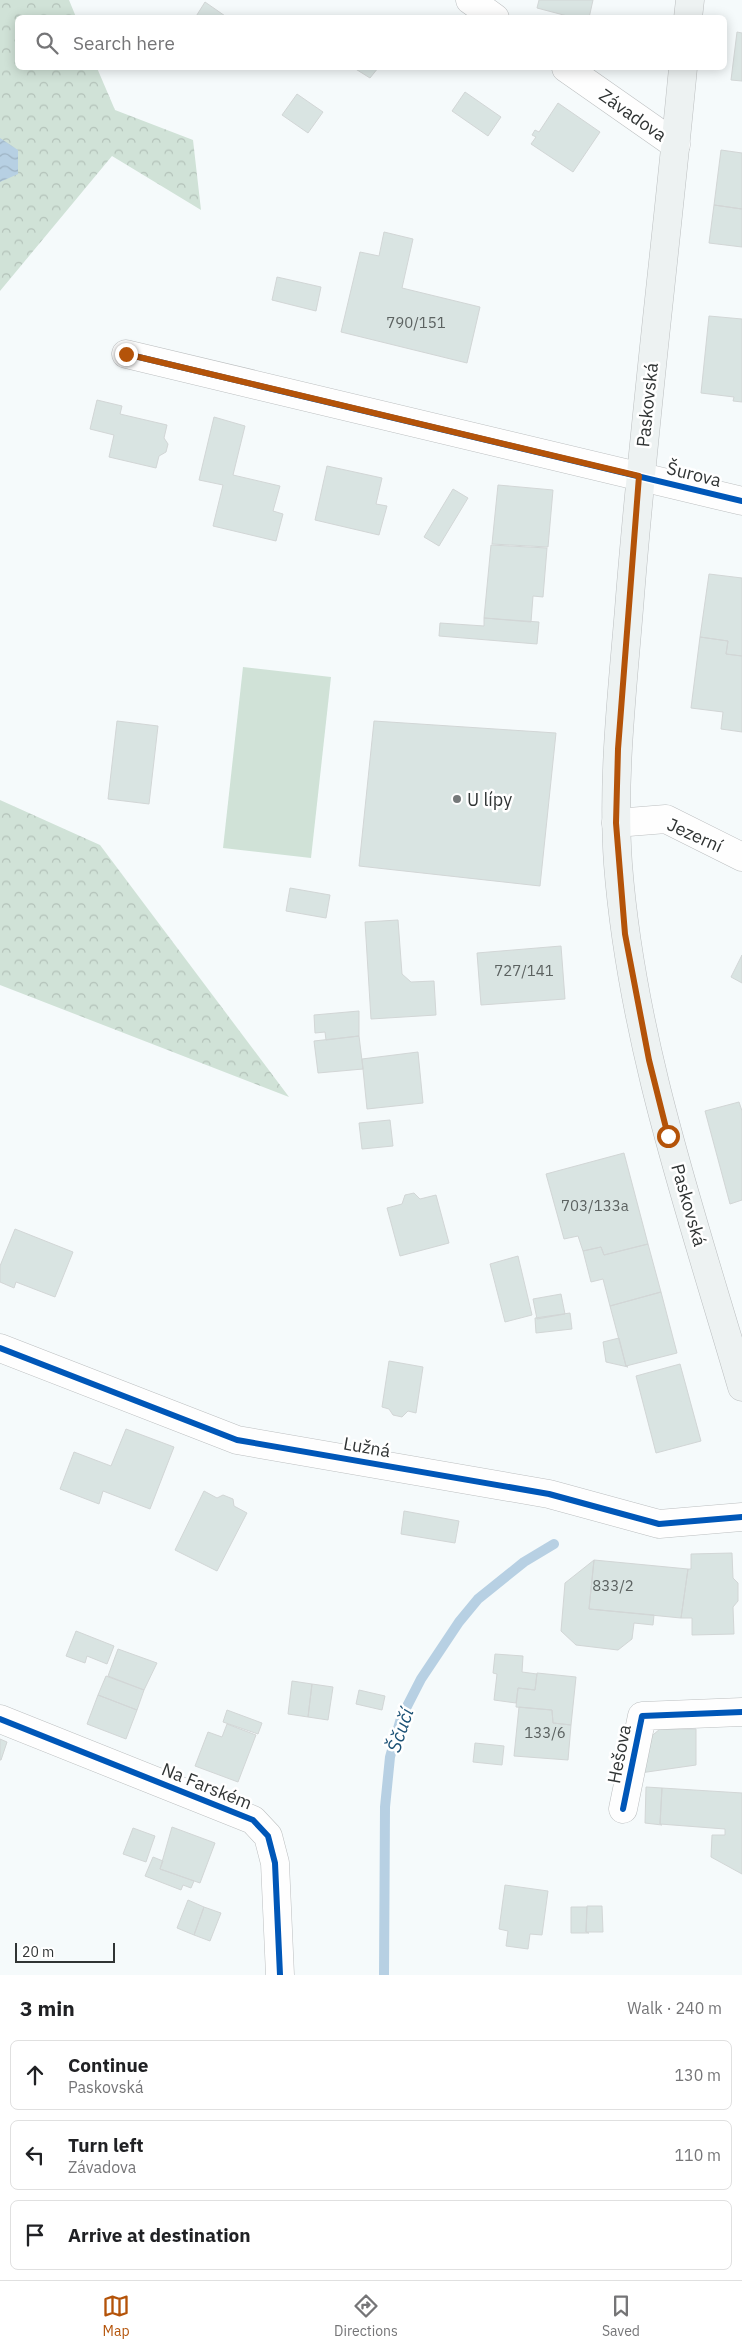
<!DOCTYPE html>
<meta charset="utf-8">
<style>
body{margin:0;font-family:"IBM Plex Sans",sans-serif;background:#f6f6f6;color:#202124}
.scale{position:absolute;left:15px;bottom:12px;width:100px;box-sizing:border-box;padding-left:5px;border:2px solid #303434;border-top:0;font-size:14px;line-height:18px;white-space:nowrap;color:#303434;-webkit-text-stroke:4px #fff;paint-order:stroke}
.stop{position:absolute;width:15px;height:15px;margin:-11px;border:4px solid #b45309;border-radius:50%;background:#fff}
.stop.end{background:#b45309;border-color:#fff;box-shadow:0 1px 5px #0008}
.list{margin:0;padding:0;list-style:none}
h2{display:flex;justify-content:space-between;align-items:center;height:65px;margin:0;padding:0 20px;font-size:21px}
h2 small{font-size:16px;font-weight:400;color:#757577}
.list li{display:grid;grid-template-columns:32px 1fr auto;gap:15px;align-items:center;box-sizing:border-box;height:70px;margin:0 10px 10px;padding:0 10px;border:1px solid #e0e0e0;border-radius:8px}
.list b{display:block;font-size:19px;white-space:nowrap}
.list p{margin:0;font-size:16px;white-space:nowrap;color:#757577}
.list em{font-size:16px;font-style:normal;color:#757577}
.icon{flex:none;width:28px;height:28px;fill:none;stroke:currentColor;stroke-width:2;stroke-linecap:round;stroke-linejoin:round}
.map{position:relative;flex:none;width:742px;height:1975px;overflow:hidden}
.search{position:absolute;background:#fff;box-shadow:0 2px 12px #0003;left:15px;right:15px;top:15px;height:55px;display:flex;align-items:center;gap:12px;box-sizing:border-box;padding:0 18px;border-radius:8px;color:#757577;font-size:19px}
.sheet{height:305px;background:#fff}
nav{display:flex;justify-content:space-around;align-items:center;box-sizing:border-box;height:70px;border-top:1px solid #e0e0e0;background:#fff;font-size:14px;color:#757577}
nav a{display:grid;justify-items:center;gap:2px}
nav .on{color:#b45309}
.map>svg:first-child{display:block}
.forest{fill:url(#forest-crowns)}
.garden{fill:#d0e2d7}
.water{fill:url(#water-waves)}
.lines{fill:none;stroke-linecap:round;stroke-linejoin:round}
.stream{stroke:#b7d0e3;stroke-width:10}
.building{fill:#d9e4e2;stroke:#d2d6d6}
.minor-casing{stroke:#bcbfc0;stroke-width:29}
.secondary-casing{stroke:#bcbfc0;stroke-width:29}
.minor{stroke:#fefefe;stroke-width:28}
.secondary{stroke:#edf2f2;stroke-width:28}
.cycleway-casing{stroke:#fff;stroke-width:9}
.cycleway{stroke:#0057b8;stroke-width:6}
.route{stroke:#b45309;stroke-width:6}
.poi-dot{fill:#75797a;stroke:#fff;stroke-width:2}
.labels{text-anchor:middle;dominant-baseline:central;stroke-width:5;stroke-linejoin:round;paint-order:stroke}
.number-label{font-size:15px;fill:#5c6261}
.street-label{font-size:18px;fill:#303434;stroke:#fff}
.poi-label{font-size:18px;fill:#303434;stroke:#fff;text-anchor:start}
.water-label{font-size:19px;font-style:italic;fill:#1b5175;stroke:#fff}
</style>
<div class="map">
<svg width="742" height="1975" viewBox="0 0 742 1975">
<defs>
<pattern id="forest-crowns" width="20" height="18" patternUnits="userSpaceOnUse" patternTransform="scale(1.25)"><rect width="20" height="18" fill="#d0e2d7"/><path d="M2 6a3 3 0 1 1 6 0M12 15a3 3 0 1 1 6 0" fill="none" stroke="#b3c2b9"/></pattern>
<pattern id="water-waves" width="16" height="10" patternUnits="userSpaceOnUse" patternTransform="scale(1.25)"><rect width="16" height="10" fill="#b7d0e3"/><path d="M0 5q4-4 8 0t8 0" fill="none" stroke="#9eb3c3"/></pattern>
</defs>
<rect width="100%" height="100%" fill="#f5fafb"/>
<path class="forest" d="M0,0h69l7,17 -58,1v50h79l18,42 78,30 8,70 -89,-54 -112,135z
M0,800l100,45 189,252 -289,-112z"/>
<path class="garden" d="M243,667l88,10 -20,181 -88,-10z"/>
<path class="water" d="M0,138l18,12v24l-18,8z"/>
<g class="lines">
<path class="stream" d="M384,1975l1,-168 5,-50 11,-39 20,-39 38,-57 19,-23 46,-37 30,-18"/>
</g>
<path class="building" d="M539,0h54l-4,18h-14l-38,-10z
M205,2l23,16h-33z
M737,32l5,1v48l-11,-1z
M354,68h24l-8,10z
M465,92l36,25 -13,19 -36,-25z
M297,94l26,18 -15,21 -26,-18z
M558,103l42,29 -27,40 -42,-28 5,-7 -4,-2 3,-5 4,2z
M721,150l21,3v56l-28,-4z
M714,205l28,4v38l-33,-4z
M384,232l29,7 -11,49 78,19 -13,56 -126,-31 19,-80 19,4z
M277,277l44,10 -5,24 -44,-11z
M709,316l33,3v83l-9,-1 1,-4 -33,-4z
M97,400l25,6 -2,8 47,11 -3,13 4,6 -2,8 -7,4 -3,12 -47,-11 5,-22 -24,-6z
M214,417l31,9 -12,49 47,11 -7,25 10,3 -7,27 -63,-15 10,-41 -24,-5z
M327,466l55,12 -6,26 11,2 -8,29 -64,-15z
M498,485l55,5 -5,57 -56,-3z
M453,489l15,9 -29,48 -15,-9z
M491,545l56,3 -4,49 -10,-1 -2,26 -47,-4z
M709,574l33,4v78l-16,-2 2,-13 -28,-4z
M484,618l55,4 -2,22 -98,-8 1,-13 44,3z
M700,637l28,4 -2,13 16,2v76l-21,-3 2,-17 -32,-4z
M117,721l41,5 -9,78 -41,-5z
M374,721l182,12 -16,153 -181,-20z
M290,888l40,7 -4,23 -40,-7z
M398,920l4,54 9,8 23,-1 2,34 -65,4 -6,-97z
M561,946l4,53 -84,6 -4,-52z
M742,955v28l-11,-6z
M359,1011v25l-33,4 -1,-8 -10,1 -1,-18z
M359,1036l4,33 -45,4 -4,-32z
M418,1052l5,51 -56,6 -5,-50z
M739,1102l3,9v89l-12,4 -25,-93z
M390,1120l3,26 -31,3 -3,-26z
M624,1153l24,91 -44,11 -3,-8 -18,4 -5,-15 -14,3 -18,-65z
M414,1193l6,6 16,-4 13,48 -49,13 -13,-48 15,-4 3,-9z
M15,1229l58,23 -18,45 -39,-15 -2,6 -14,-6v-16z
M648,1244l13,48 -51,14 -7,-27 -12,3 -8,-31 18,-4 3,8z
M518,1256l14,59 -27,7 -15,-58z
M661,1292l16,61 -51,13 -16,-60z
M561,1294l4,20 -28,5 -4,-20z
M570,1313l2,16 -36,4 -1,-15z
M619,1338l7,28 2,1 -22,-5 -3,-20z
M389,1361l34,6 -7,46 -8,-2 -6,6 -9,-2 -4,-6 -7,-2z
M680,1364l21,77 -45,12 -20,-77z
M126,1429l48,18 -24,62 -47,-18 -4,13 -39,-15 14,-37 37,14z
M204,1491l13,7 6,-3 10,4 1,7 13,7 -30,58 -42,-21z
M404,1511l55,10 -4,22 -54,-9z
M732,1553l1,25 5,5v18l-5,6 1,27 -42,1v-17h-11l7,-49h3v-15z
M594,1560l94,9 -7,49 -92,-9z
M594,1560l-5,49 65,6 -1,10 -19,-2 -2,16 -14,11 -42,-5 -15,-14 4,-48z
M76,1631l38,15 -7,18 -20,-8 -2,7 -19,-7z
M118,1649l39,14 -13,27 -36,-14z
M495,1654l28,2 -1,16 15,2 -2,16 -17,-2 -2,15 -22,-3 3,-26 -4,-1z
M537,1673l39,4 -5,48 -18,-2 -1,-13 -36,-3 2,-19 17,2z
M106,1676l38,14 -7,20 -39,-15z
M292,1681l20,3 -4,33 -20,-3z
M312,1684l21,3 -5,33 -20,-3z
M359,1690l26,6 -3,14 -26,-6z
M98,1695l39,15 -11,29 -39,-15z
M519,1707l33,3 1,13 18,2 -3,35 -54,-4z
M227,1710l35,13 -4,11 -35,-12z
M227,1724l29,11 -18,47 -43,-16 13,-34 14,5z
M660,1729h36v36l-56,8 2,-29z
M0,1739l7,3 -6,18h-1z
M475,1743l29,3 -2,19 -29,-3z
M646,1787l16,1 -2,36 2,1 -17,-2z
M662,1788l80,5v81l-31,-17 1,-22h13v-6l-65,-5z
M172,1827l43,16 -15,40 -40,-14z
M133,1828l22,8 -9,26 -23,-8z
M153,1857l10,4 -3,8 34,12 -3,7 -8,-3 -2,5 -36,-14z
M505,1885l43,6 -6,44 -12,-1 -2,15 -22,-3 2,-15 -9,-2z
M188,1900l16,7 -10,28 -17,-7z
M587,1906h15l1,26h-17z
M204,1907l17,6 -11,28 -16,-6z
M571,1907h16l-1,25 3,1h-18z"/>
<g class="lines">
<defs>
<path id="minor" d="M470,0l25,18
M566,68l110,77
M126,354l616,147
M616,823l50,-4 76,38
M0,1348l237,92 312,54 110,30 83,-7
M0,1719l253,101 15,16 7,27 5,112
M623,1809l19,-93 100,-4"/>
<path id="secondary" d="M688,18l2,-18
M683,68c-17,180 -40,360 -54,541 -7,85 -17,171 -11,255 14,180 74,351 124,523"/>
</defs>
<use href="#minor" class="minor-casing"/>
<use href="#secondary" class="secondary-casing"/>
<use href="#minor" class="minor"/>
<use href="#secondary" class="secondary"/>
<defs>
<path id="cycleway" d="M126,354l616,147
M0,1348l237,92 312,54 110,30 83,-7
M0,1719l253,101 15,16 7,27 5,112
M623,1809l19,-93 100,-4"/>
</defs>
<use href="#cycleway" class="cycleway-casing"/>
<use href="#cycleway" class="cycleway"/>
</g>
<g class="lines">
<path class="route" d="M126,354l513,122 -21,273 -2,74 9,111 24,126 19,76"/>
</g>
<circle class="poi-dot" cx="457" cy="799" r="5"/>
<g class="labels">
<g class="number-label">
<text x="416" y="322">790/151</text>
<text x="524" y="970">727/141</text>
<text x="595" y="1205">703/133a</text>
<text x="613" y="1585">833/2</text>
<text x="545" y="1732">133/6</text>
</g>
<g class="street-label">
<text transform="translate(633 115) rotate(35)">Závadova</text>
<text transform="translate(647 405) rotate(-84)">Paskovská</text>
<text transform="translate(694 474) rotate(14)">Šurova</text>
<text transform="translate(695 835) rotate(24)">Jezerní</text>
<text transform="translate(689 1205) rotate(74)">Paskovská</text>
<text transform="translate(367 1447) rotate(10)">Lužná</text>
<text transform="translate(619 1754) rotate(-79)">Hešova</text>
<text transform="translate(207 1786) rotate(22)">Na Farském</text>
</g>
<g class="poi-label">
<text x="467" y="799">U lípy</text>
</g>
<g class="water-label">
<text transform="translate(400 1730) rotate(-71)">Ščučí</text>
</g>
</g>
</svg>
<div class="scale">20 m</div>
<div class="stop" style="left:668px;top:1136px"></div>
<div class="stop end" style="left:126px;top:354px"></div>
<div class="search"><svg class="icon" aria-label="search" viewBox="0 0 24 24"><circle cx="10" cy="10" r="6"/><path d="M15 15l6 6"/></svg>Search here</div>
</div>
<section class="sheet">
<h2>3 min<small>Walk · 240 m</small></h2>
<ul class="list">
<li><svg class="icon" aria-label="ahead" viewBox="0 0 24 24"><path d="M12 20V5M6 11l6-6 6 6"/></svg><div><b>Continue</b><p>Paskovská</p></div><em>130 m</em></li>
<li><svg class="icon" aria-label="left" viewBox="0 0 24 24"><path d="M17 20v-9H6M10 6l-5 5 5 5"/></svg><div><b>Turn left</b><p>Závadova</p></div><em>110 m</em></li>
<li><svg class="icon" aria-label="arrive" viewBox="0 0 24 24"><path d="M6 21V4h12l-3 4 3 4H6"/></svg><div><b>Arrive at destination</b></div></li>
</ul>
</section>
<nav>
<a class="on"><svg class="icon" aria-label="map" viewBox="0 0 24 24"><path d="M3 6l6-2 6 2 6-2v14l-6 2-6-2-6 2zM9 4v14M15 6v14"/></svg>Map</a>
<a><svg class="icon" aria-label="directions" viewBox="0 0 24 24"><path d="M12 3l9 9-9 9-9-9zM9 14v-3h6M13 9l2 2-2 2"/></svg>Directions</a>
<a><svg class="icon" aria-label="saved" viewBox="0 0 24 24"><path d="M7 4h10v16l-5-4-5 4z"/></svg>Saved</a>
</nav>
